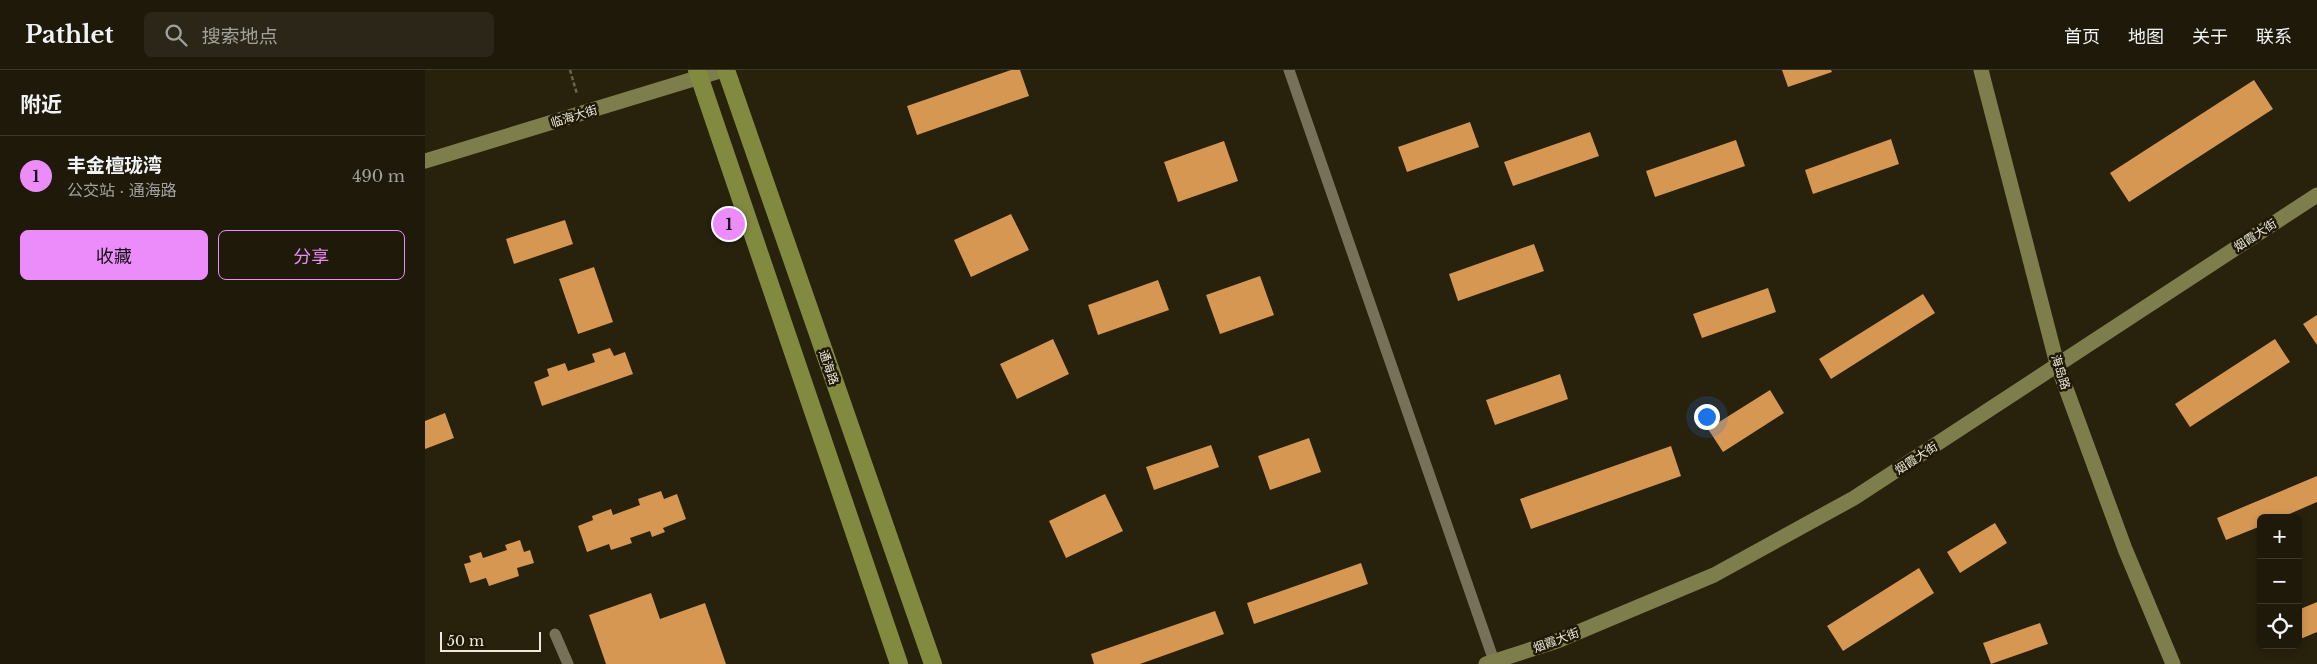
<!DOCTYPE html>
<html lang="zh">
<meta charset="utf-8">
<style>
body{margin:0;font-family:"Libre Baskerville","Noto Sans SC",serif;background:#2b2617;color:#f1f3f6}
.controls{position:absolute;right:15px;bottom:15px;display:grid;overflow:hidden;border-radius:8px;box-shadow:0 2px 8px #0003}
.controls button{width:45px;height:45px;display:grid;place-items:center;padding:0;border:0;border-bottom:1px solid #3c382a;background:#1e1909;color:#f1f3f6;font:25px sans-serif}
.scale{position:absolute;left:15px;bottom:12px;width:101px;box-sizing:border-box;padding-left:5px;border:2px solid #ede9dc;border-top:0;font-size:14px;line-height:18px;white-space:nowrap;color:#ede9dc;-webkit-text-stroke:4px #1e1804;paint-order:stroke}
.you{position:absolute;left:1281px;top:346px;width:18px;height:18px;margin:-12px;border:4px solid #fff;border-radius:50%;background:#1a73e8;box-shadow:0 0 0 8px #1a73e833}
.badge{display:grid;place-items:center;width:32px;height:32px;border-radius:50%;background:#ec8cfa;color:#111;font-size:16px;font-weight:700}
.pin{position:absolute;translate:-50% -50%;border:2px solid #fff;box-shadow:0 1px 5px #0006}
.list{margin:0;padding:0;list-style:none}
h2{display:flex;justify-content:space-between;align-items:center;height:65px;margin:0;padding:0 20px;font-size:21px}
h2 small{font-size:16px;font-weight:400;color:#a1a09c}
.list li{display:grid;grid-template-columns:32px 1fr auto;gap:15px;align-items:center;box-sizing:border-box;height:80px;padding:0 20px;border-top:1px solid #3c382a}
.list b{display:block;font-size:19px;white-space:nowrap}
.list p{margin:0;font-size:16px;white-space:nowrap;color:#a1a09c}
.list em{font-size:16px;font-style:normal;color:#a1a09c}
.actions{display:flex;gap:10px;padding:15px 20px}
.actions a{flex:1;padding:11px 0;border:1px solid #ec8cfa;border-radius:8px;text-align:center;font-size:18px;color:#ec8cfa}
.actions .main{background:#ec8cfa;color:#111}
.icon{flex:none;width:28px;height:28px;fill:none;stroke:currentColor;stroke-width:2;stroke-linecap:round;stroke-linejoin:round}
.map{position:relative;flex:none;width:1892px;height:594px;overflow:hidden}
header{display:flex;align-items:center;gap:30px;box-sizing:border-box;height:70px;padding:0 25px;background:#1e1909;border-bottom:1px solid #3c382a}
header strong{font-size:24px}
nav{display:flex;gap:28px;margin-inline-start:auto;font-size:18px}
.search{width:350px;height:45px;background:#2b2617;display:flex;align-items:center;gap:12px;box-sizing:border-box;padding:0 18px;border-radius:8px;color:#a1a09c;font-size:19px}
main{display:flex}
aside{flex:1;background:#1e1909}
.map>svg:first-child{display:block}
.building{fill:#d69753}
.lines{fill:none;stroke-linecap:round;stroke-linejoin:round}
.path{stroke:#696351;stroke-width:2.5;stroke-dasharray:4 2.5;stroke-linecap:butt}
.street{stroke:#78715a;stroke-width:11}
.secondary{stroke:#7d7e4c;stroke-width:15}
.primary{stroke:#828a3f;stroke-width:18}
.labels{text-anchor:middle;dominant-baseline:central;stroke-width:5;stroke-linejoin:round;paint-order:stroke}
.street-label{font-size:12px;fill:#ede9dc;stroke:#1e1804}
</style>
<header>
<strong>Pathlet</strong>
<div class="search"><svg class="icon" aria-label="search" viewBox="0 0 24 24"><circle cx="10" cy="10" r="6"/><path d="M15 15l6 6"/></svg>搜索地点</div>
<nav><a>首页</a><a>地图</a><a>关于</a><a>联系</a></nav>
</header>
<main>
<aside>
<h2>附近<small></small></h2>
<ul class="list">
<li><span class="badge">1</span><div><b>丰金檀珑湾</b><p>公交站 · 通海路</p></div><em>490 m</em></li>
</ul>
<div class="actions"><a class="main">收藏</a><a>分享</a></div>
</aside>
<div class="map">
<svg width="1892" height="594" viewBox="0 0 1892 594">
<rect width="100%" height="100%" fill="#28210c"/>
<path class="building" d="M586,0h9l9,26 -112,39 -10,-29z
M1357,0h49l1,2 -44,15z
M1829,10l19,29 -144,93 -19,-29z
M1045,52l9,25 -72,25 -9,-25z
M1165,62l9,24 -86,30 -9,-24z
M1466,69l8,25 -86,30 -8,-24z
M1311,70l9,26 -90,31 -9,-26z
M799,71l14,40 -60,21 -14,-40z
M586,144l18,36 -58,27 -17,-37z
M140,150l8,24 -59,20 -8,-25z
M1109,174l10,27 -86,30 -9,-27z
M169,197l19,55 -35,12 -19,-55z
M835,206l14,39 -54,19 -14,-39z
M733,210l11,30 -71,25 -10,-30z
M1343,218l8,24 -74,26 -9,-24z
M1498,224l12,19 -104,66 -12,-20z
M1892,245v30l-14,-21z
M628,269l16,35 -52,25 -17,-35z
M1850,269l15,23 -100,65 -15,-23z
M185,278l4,8 11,-4 8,22 -91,32 -8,-24 15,-6 -2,-7 18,-6 3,8 27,-9 -3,-8z
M1135,304l8,25 -73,26 -9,-25z
M1345,320l14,23 -61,39 -15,-23z
M20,343l9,25 -29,11v-28z
M884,368l12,34 -51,18 -12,-34z
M786,375l8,22 -65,23 -8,-23z
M1246,376l10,30 -150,53 -11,-30z
M1892,406v26l-37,16h-19v8l-35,14 -9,-22z
M236,421l3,8 13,-5 9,25 -23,9 2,4 -13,5 -2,-6 -20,7 2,5 -21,7 -2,-6 -22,8 -9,-26 15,-6 -1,-4 19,-7 2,6 27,-10 -2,-6z
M680,424l18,37 -57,27 -17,-37z
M1570,453l12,20 -47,30 -13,-21z
M95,470l4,12 6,-2 4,13 -17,5 2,8 -30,10 -3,-8 -16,5 -6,-19 7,-2 -2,-6 12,-4 2,6 24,-8 -2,-5z
M936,493l7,21 -114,40 -7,-21z
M1494,498l15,25 -91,58 -16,-25z
M226,523l9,26 45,-16 21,61h-120l-17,-49z
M1892,532v30l-19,8v-30z
M790,541l9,23 -84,30h-46l-3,-10z
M1615,553l8,21 -57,20 -8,-21z"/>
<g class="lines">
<path class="path" d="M145,0l7,24"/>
<path class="street" d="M864,0l205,591
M130,564l13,30"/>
<path class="secondary" d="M1556,0l76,294 68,185 48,115
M0,91l298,-91
M1061,594l71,-23 157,-66 140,-77 463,-303"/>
<path class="primary" d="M272,0l202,594
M301,0l207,594"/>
</g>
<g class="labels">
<g class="street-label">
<text transform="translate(149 46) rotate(-17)">临海大街</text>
<text transform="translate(1830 165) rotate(-33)">烟霞大街</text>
<text transform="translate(404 297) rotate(71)">通海路</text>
<text transform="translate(1636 302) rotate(72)">海岛路</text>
<text transform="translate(1491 388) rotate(-33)">烟霞大街</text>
<text transform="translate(1131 570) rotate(-20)">烟霞大街</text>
</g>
</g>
</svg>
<div class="controls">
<button>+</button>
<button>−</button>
<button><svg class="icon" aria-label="locate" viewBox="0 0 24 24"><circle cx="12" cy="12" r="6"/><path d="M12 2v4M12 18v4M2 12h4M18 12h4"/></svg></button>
</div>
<div class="scale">50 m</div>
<div class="you"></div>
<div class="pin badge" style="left:304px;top:154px">1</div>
</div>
</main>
